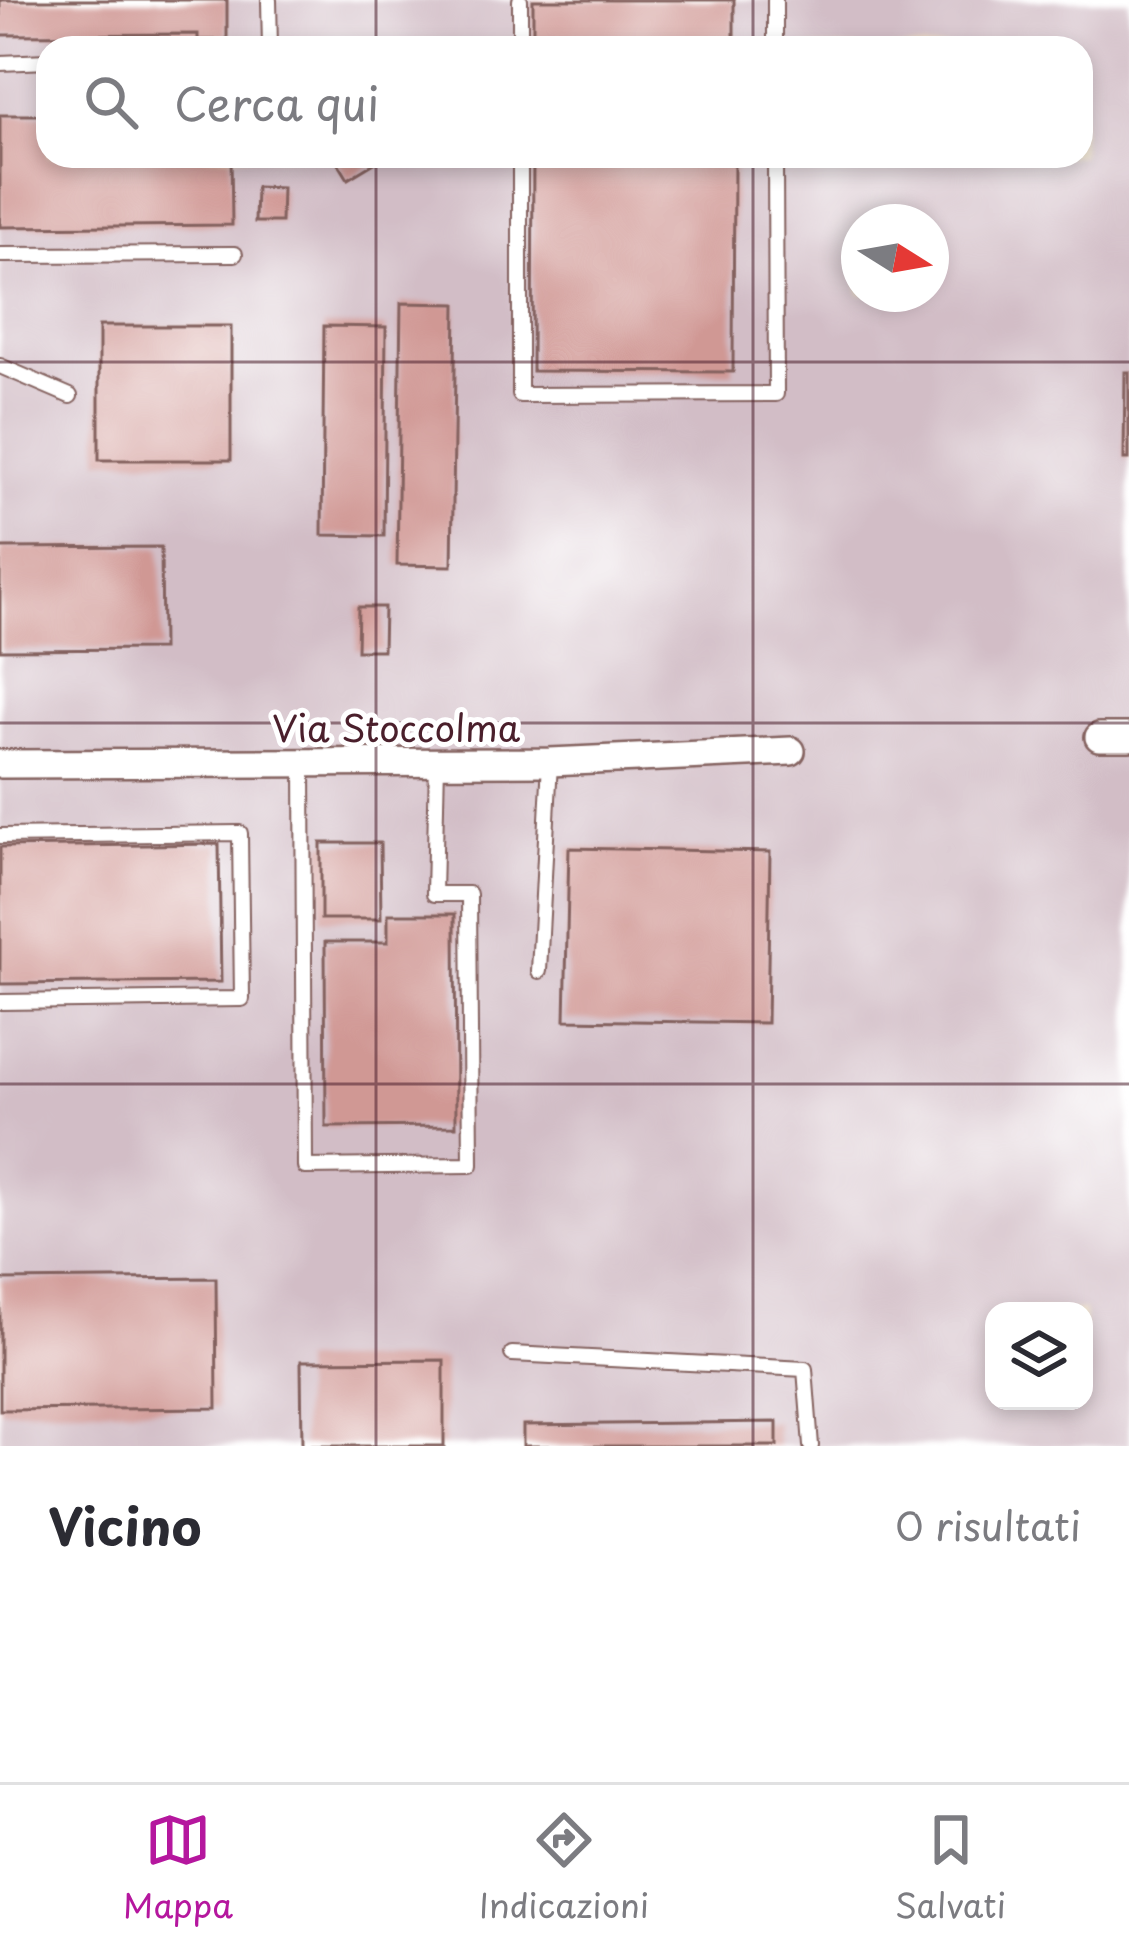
<!DOCTYPE html>
<html lang="it">
<style>
body{margin:0;font-family:"Playpen Sans",sans-serif;background:#f2f2f3;color:#2b2b33}
.controls{position:absolute;right:36px;bottom:36px;display:grid;overflow:hidden;border-radius:24px;box-shadow:0 6px 18px #0003}
.controls button{width:108px;height:108px;display:grid;place-items:center;padding:0;border:0;border-bottom:3px solid #e1e1e2;background:#fff;color:#2b2b33;font:60px sans-serif}
.compass{position:absolute;left:841px;top:204px;width:108px;height:108px;border-radius:50%;background:#fff;box-shadow:0 6px 18px #0003;rotate:101deg}
.list{margin:0;padding:0;list-style:none}
h2{display:flex;justify-content:space-between;align-items:center;height:156px;margin:0;padding:0 48px;font-size:51px}
h2 small{font-size:39px;font-weight:400;color:#7c7c81}
.icon{flex:none;width:66px;height:66px;fill:none;stroke:currentColor;stroke-width:2;stroke-linecap:round;stroke-linejoin:round}
.map{position:relative;flex:none;width:1129px;height:1446px;overflow:hidden}
.search{position:absolute;background:#fff;box-shadow:0 6px 18px #0003;left:36px;right:36px;top:36px;height:132px;display:flex;align-items:center;gap:30px;box-sizing:border-box;padding:0 42px;border-radius:36px;color:#7c7c81;font-size:45px}
.sheet{height:336px;background:#fff}
nav{display:flex;justify-content:space-around;align-items:center;box-sizing:border-box;height:168px;border-top:3px solid #e1e1e2;background:#fff;font-size:33px;color:#7c7c81}
nav a{display:grid;justify-items:center;gap:6px}
nav .on{color:#b5179e}
.map>svg:first-child{display:block}
.industrial{fill:#d2bdc6;fill-rule:evenodd}
.building{fill:#d09894}
.lines{fill:none;stroke-linecap:round;stroke-linejoin:round}
.service-casing{stroke:#84625f;stroke-width:18}
.minor-casing{stroke:#84625f;stroke-width:32}
.service{stroke:#fff;stroke-width:14}
.minor{stroke:#fff;stroke-width:27}
.grid{fill:none;stroke:#4a1f2b;stroke-width:3;stroke-opacity:0.55}
.labels{text-anchor:middle;dominant-baseline:central;stroke-width:10;stroke-linejoin:round;paint-order:stroke}
.street-label{font-size:36px;fill:#4a1f2b;stroke:#fff}
</style>
<div class="map">
<svg width="1129" height="1446" viewBox="0 0 1129 1446">
<rect width="100%" height="100%" fill="#fff"/>
<filter id="ink" filterUnits="userSpaceOnUse"><feTurbulence type="fractalNoise" baseFrequency=".00833" numOctaves="2"/><feDisplacementMap in="SourceGraphic" scale="24" xChannelSelector="R" yChannelSelector="G"/><feConvolveMatrix kernelMatrix="1 2 1 2 8 2 1 2 1" color-interpolation-filters="sRGB"/></filter>
<filter id="wash" filterUnits="userSpaceOnUse"><feTurbulence type="fractalNoise" baseFrequency=".004" numOctaves="4" result="noise"/><feDisplacementMap in="SourceGraphic" scale="48" xChannelSelector="R" yChannelSelector="G"/><feGaussianBlur stdDeviation="2.7" result="paint"/><feColorMatrix in="noise" values="0 0 0 0 0 0 0 0 0 0 0 0 0 0 0 0 0 1.4 0 .05"/><feComposite in="paint" operator="in"/></filter>
<g filter="url(#wash)">
<rect width="100%" height="100%" fill="#f1debf"/>
<path class="industrial" d="M0,0h1129v1446h-1129zM48,48h1033v108h-1033zM859,222h72v72h-72zM994,1311h90v90h-90z"/>
<g id="blocks">
<path class="building" d="M0,0h227v40h-29v-6l-198,1z
M533,0h201v48h-201z
M0,115h48v41h183l1,69 -232,2z
M334,156h38l4,6 -28,17z
M533,156h201l-1,216 -201,-1z
M256,187l26,1 -1,34h-26z
M401,303l55,1 -4,262 -55,-1z
M99,326h132v134h-132z
M324,326l62,1 -2,209 -62,-1z
M1125,372h4v87h-5z
M161,547l1,102 -162,1v-102z
M358,607h26l-1,43h-26z
M321,843h59l1,76h-60z
M219,844l2,138 -221,2v-137z
M569,848l201,4 -3,171 -202,-3z
M388,914h67l1,212 -130,1 -1,-185h63z
M216,1278l1,130 -217,2v-130z
M444,1360v86h-142l-1,-85z
M777,1422v24h-254v-21z"/>
</g>
</g>
<g filter="url(#ink)">
<use href="#blocks" fill-opacity="0" stroke="#84625f" stroke-width="3"/>
<g class="lines">
<defs>
<path id="service" d="M269,0l1,48
M520,0v48
M775,0v48
M0,63l48,-2
M520,156v239l256,-1 -1,-238
M0,255l235,-1
M0,366l70,30
M303,763l2,404 166,-2 -2,-271h-35l3,-132
M0,836l240,-3 2,166 -242,3
M539,971l11,-209
M512,1354l293,15 6,77"/>
<path id="minor" d="M1099,737h30
M0,764l550,-2 241,-11"/>
</defs>
<use href="#service" class="service-casing"/>
<use href="#minor" class="minor-casing"/>
<use href="#service" class="service"/>
<use href="#minor" class="minor"/>
</g>
</g>
<path class="grid" d="M376,0v48M753,0v48M376,156v1290M753,156v1290M0,362h1129M0,723h1129M0,1084h1129"/>
<g class="labels">
<g class="street-label">
<text x="396" y="727">Via Stoccolma</text>
</g>
</g>
</svg>
<div class="controls">
<button><svg class="icon" aria-label="layers" viewBox="0 0 24 24"><path d="M12 4l9 5-9 5-9-5zM3 14l9 5 9-5"/></svg></button>
</div>
<svg class="compass" viewBox="-18 -18 36 36"><path d="M0-13l5 13h-10z" fill="#e53935"/><path d="M0 13l5-13h-10z" fill="#7c7c81"/></svg>
<div class="search"><svg class="icon" aria-label="search" viewBox="0 0 24 24"><circle cx="10" cy="10" r="6"/><path d="M15 15l6 6"/></svg>Cerca qui</div>
</div>
<section class="sheet">
<h2>Vicino<small>0 risultati</small></h2>
<ul class="list">
</ul>
</section>
<nav>
<a class="on"><svg class="icon" aria-label="map" viewBox="0 0 24 24"><path d="M3 6l6-2 6 2 6-2v14l-6 2-6-2-6 2zM9 4v14M15 6v14"/></svg>Mappa</a>
<a><svg class="icon" aria-label="directions" viewBox="0 0 24 24"><path d="M12 3l9 9-9 9-9-9zM9 14v-3h6M13 9l2 2-2 2"/></svg>Indicazioni</a>
<a><svg class="icon" aria-label="saved" viewBox="0 0 24 24"><path d="M7 4h10v16l-5-4-5 4z"/></svg>Salvati</a>
</nav>
